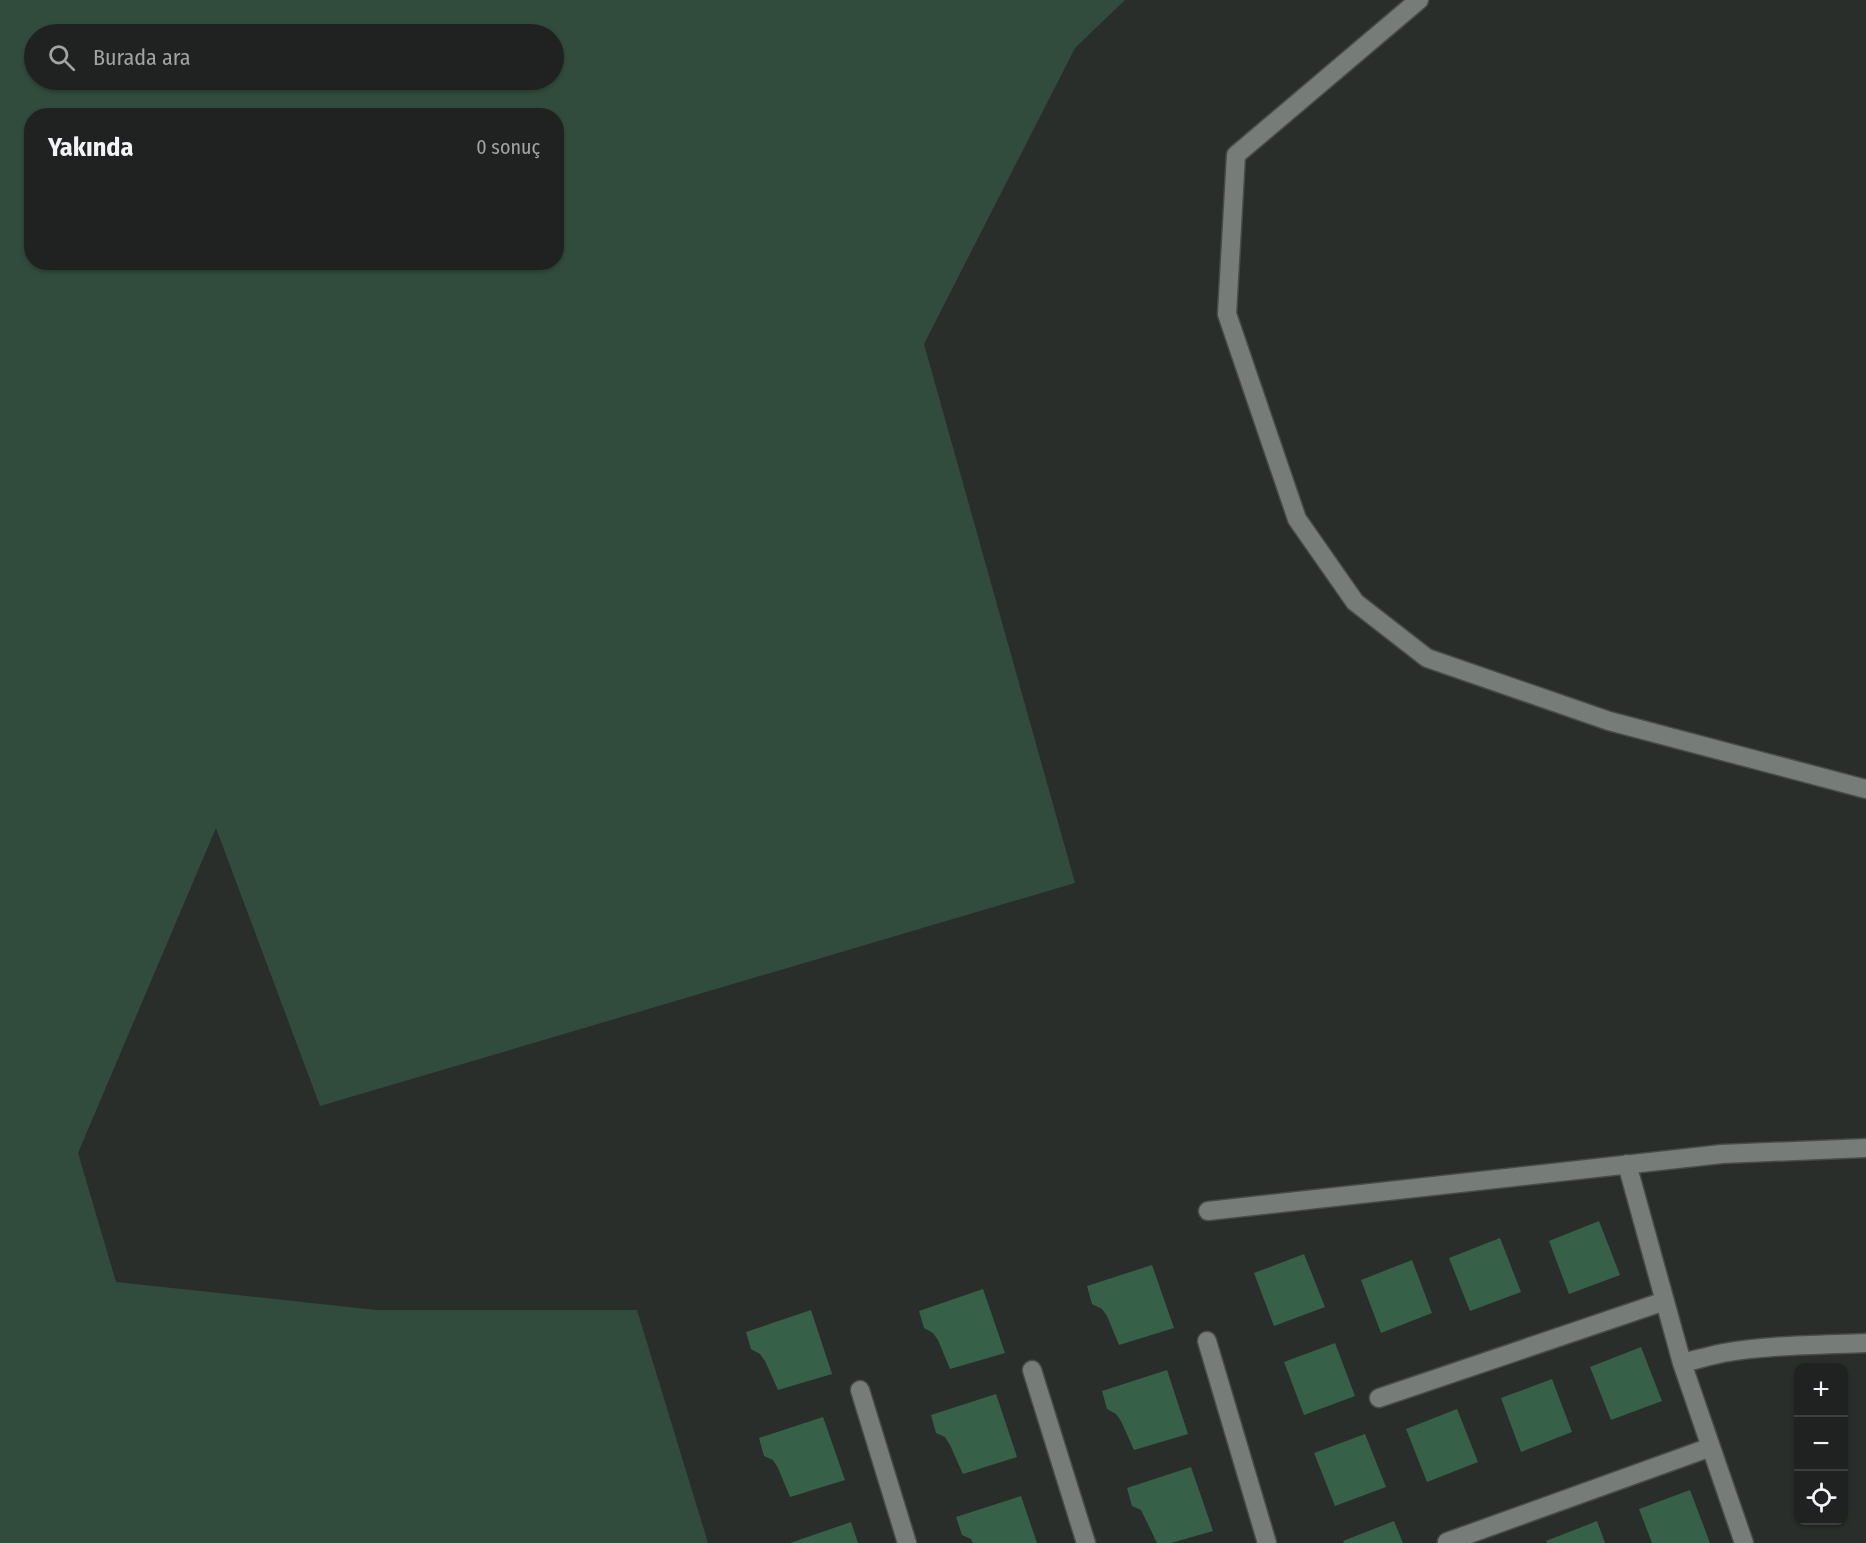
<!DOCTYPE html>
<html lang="tr">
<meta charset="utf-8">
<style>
body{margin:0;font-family:"Fira Sans Condensed",sans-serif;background:#272a29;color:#f1f3f6}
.controls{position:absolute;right:18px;bottom:18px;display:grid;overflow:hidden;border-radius:12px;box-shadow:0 2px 4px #0004}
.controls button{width:54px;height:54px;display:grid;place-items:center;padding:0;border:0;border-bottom:2px solid #3c3f3e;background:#1f2220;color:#f1f3f6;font:30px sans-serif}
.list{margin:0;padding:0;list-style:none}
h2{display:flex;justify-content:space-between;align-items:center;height:78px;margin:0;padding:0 24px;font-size:26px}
h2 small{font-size:20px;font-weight:400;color:#a1a4a5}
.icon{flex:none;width:33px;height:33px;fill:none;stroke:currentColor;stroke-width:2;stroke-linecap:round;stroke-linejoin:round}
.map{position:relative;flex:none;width:1866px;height:1543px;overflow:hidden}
.search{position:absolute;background:#1f2220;box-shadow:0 2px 4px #0004;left:24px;top:24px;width:540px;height:66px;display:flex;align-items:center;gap:15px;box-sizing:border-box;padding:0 21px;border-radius:33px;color:#a1a4a5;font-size:22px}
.panel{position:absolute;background:#1f2220;box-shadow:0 2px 4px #0004;left:24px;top:108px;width:540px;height:162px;border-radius:24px}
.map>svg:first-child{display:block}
.green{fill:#314c3c;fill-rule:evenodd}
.building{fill:#366148}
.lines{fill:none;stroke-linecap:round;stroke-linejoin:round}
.minor-casing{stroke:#484c49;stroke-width:21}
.minor{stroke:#767c78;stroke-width:18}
</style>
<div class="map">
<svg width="1866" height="1543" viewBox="0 0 1866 1543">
<rect width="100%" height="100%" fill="#292e2b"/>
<path class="green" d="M0,0h1125l-50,48 -151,296 151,539 -755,223 -104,-278 -138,325 38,129 260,28h261l71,233h-708zM34,34h520v46h-520zM32,116h524v146h-524z"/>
<path class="building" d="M1599,1221l21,54 -51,19 -20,-53z
M1500,1238l21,54 -51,19 -21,-53z
M1304,1254l21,53 -51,19 -20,-53z
M1412,1260l20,53 -51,20 -20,-53z
M1152,1265l22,63 -55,17 -12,-29 -5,-7 -10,-5 -5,-18z
M983,1289l22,64 -55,16 -12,-29 -5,-7 -9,-5 -5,-17z
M811,1310l21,64 -54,16 -13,-29 -5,-7 -9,-5 -5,-17z
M1335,1343l20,53 -51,19 -20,-53z
M1641,1347l21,54 -51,19 -21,-53z
M1167,1370l21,64 -54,16 -13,-29 -5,-7 -9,-5 -5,-18z
M1552,1379l20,53 -51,20 -20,-54z
M996,1394l21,63 -54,17 -13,-29 -5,-8 -9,-4 -5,-18z
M1457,1409l21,53 -51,20 -21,-53z
M823,1417l22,63 -55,17 -12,-29 -5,-8 -9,-4 -5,-18z
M1365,1434l21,53 -51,19 -21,-53z
M1191,1467l22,64 -42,12h-14l-16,-33 -9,-4 -5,-18z
M1690,1490l20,53h-58l-13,-34z
M1021,1496l16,47h-64l-2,-4 -9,-4 -6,-18z
M1394,1521l9,22h-59l-1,-2z
M1597,1521l8,22h-58l-1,-2z
M851,1522l7,21h-68z"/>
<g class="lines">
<defs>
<path id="minor" d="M1419,0l-183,155 -9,159 70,205 58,83 72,56 182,63 257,68
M1627,1164l55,199 62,180
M1208,1211l514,-57 144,-6
M1207,1341l60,202
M1682,1363c13,-3 27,-7 41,-10 47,-8 95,-8 143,-10
M1032,1370l54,173
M860,1390l47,153
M1379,1398l286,-97
M1447,1542l264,-95"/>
</defs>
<use href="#minor" class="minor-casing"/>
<use href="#minor" class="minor"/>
</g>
</svg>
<div class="controls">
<button>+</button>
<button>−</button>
<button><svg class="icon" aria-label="locate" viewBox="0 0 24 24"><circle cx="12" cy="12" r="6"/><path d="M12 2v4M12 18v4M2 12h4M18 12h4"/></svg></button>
</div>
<div class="search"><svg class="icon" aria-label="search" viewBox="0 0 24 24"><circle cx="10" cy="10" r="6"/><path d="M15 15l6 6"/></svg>Burada ara</div>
<section class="panel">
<h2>Yakında<small>0 sonuç</small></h2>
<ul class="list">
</ul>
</section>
</div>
